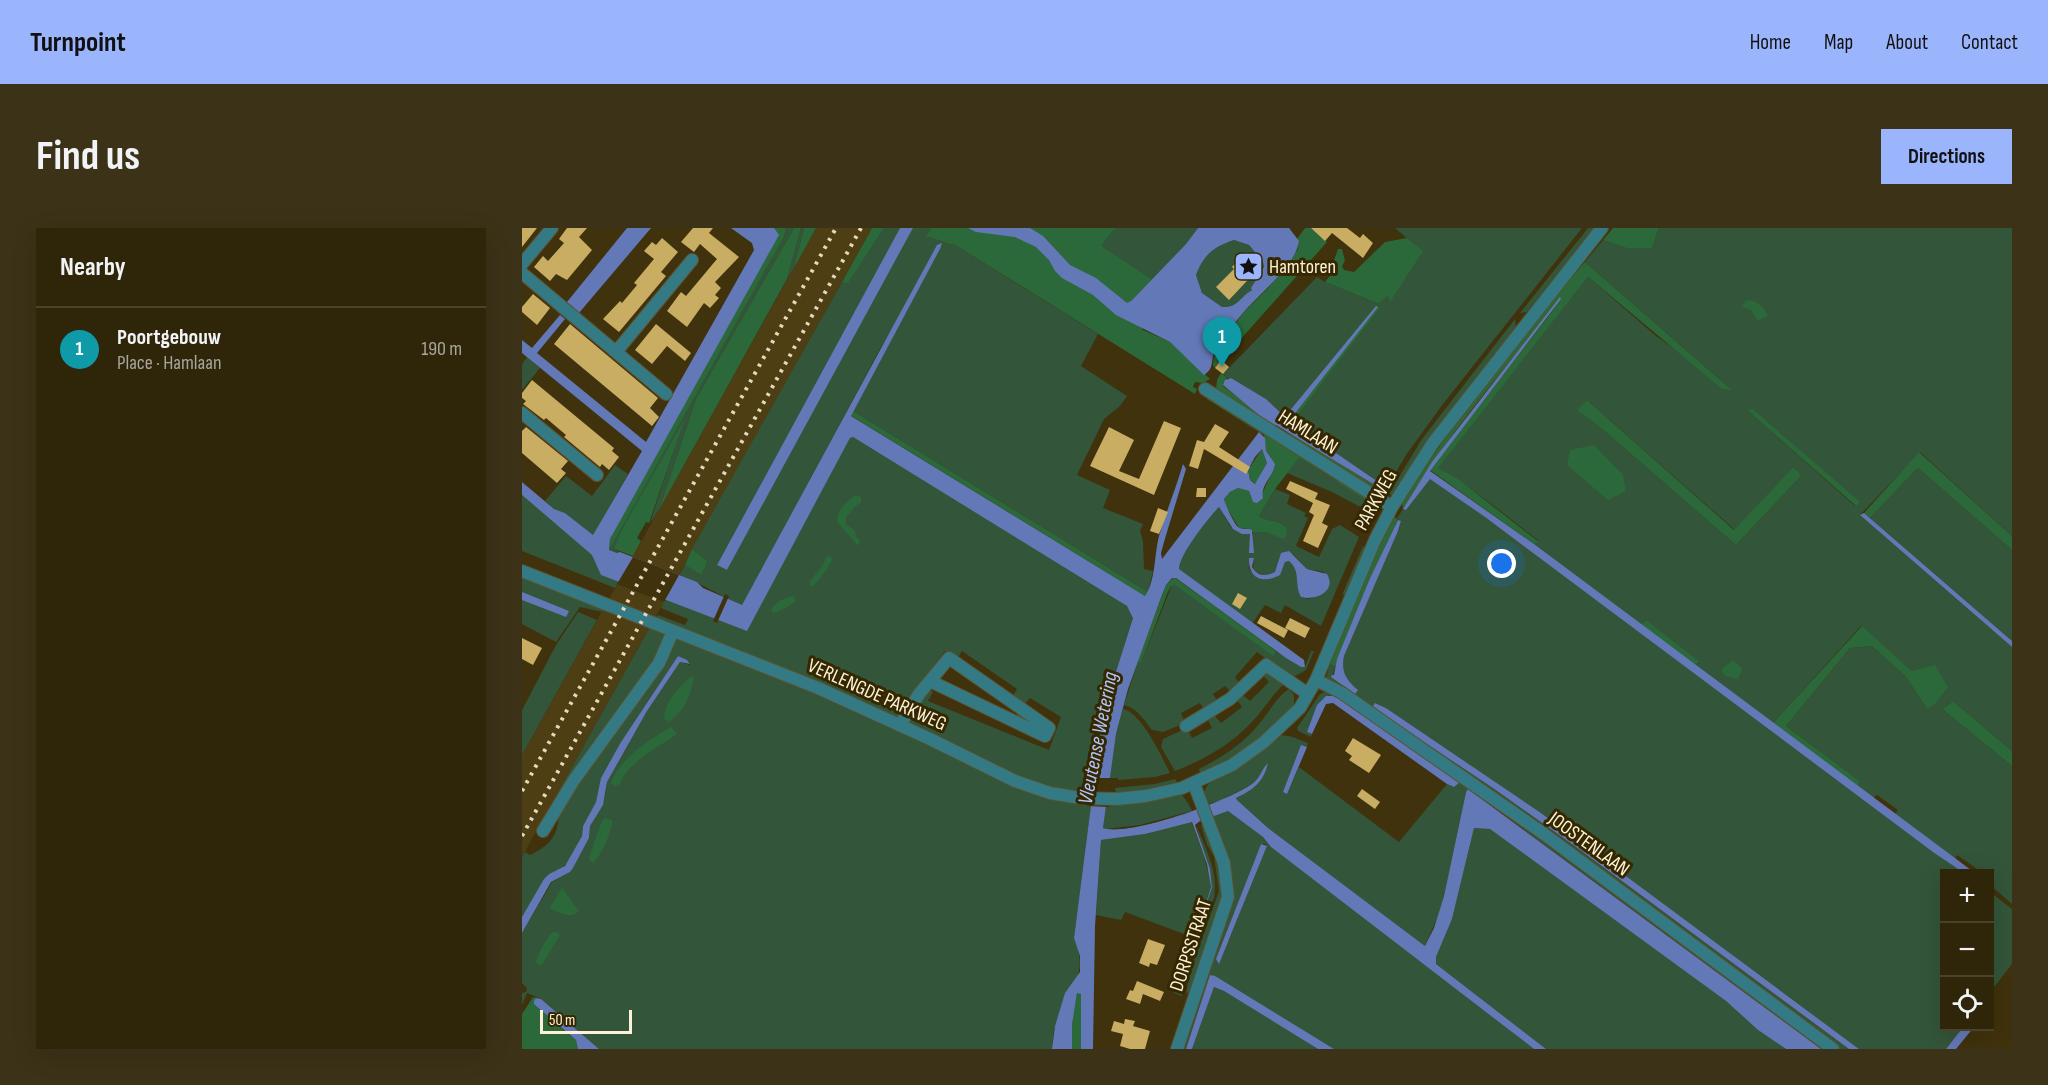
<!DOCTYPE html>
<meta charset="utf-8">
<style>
body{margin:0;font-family:"Sofia Sans Condensed",sans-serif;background:#3b3217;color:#f1f3f6}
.controls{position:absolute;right:18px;bottom:18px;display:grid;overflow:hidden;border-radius:0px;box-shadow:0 6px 24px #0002}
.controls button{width:54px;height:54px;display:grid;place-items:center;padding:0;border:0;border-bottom:2px solid #4a432a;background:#2f2609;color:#f1f3f6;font:30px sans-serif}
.scale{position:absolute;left:18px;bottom:15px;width:92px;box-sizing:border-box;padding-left:6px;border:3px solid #fdf2d7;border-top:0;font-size:16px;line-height:21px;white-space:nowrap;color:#fdf2d7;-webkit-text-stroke:4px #352801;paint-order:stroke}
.you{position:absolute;left:980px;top:336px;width:21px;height:21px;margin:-15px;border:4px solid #fff;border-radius:50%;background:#1a73e8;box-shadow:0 0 0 9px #1a73e833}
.badge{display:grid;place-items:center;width:39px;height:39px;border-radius:50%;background:#9bb5fd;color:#fff;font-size:20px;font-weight:700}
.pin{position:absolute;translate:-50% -50px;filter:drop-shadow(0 2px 3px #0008)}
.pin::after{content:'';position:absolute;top:32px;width:21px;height:18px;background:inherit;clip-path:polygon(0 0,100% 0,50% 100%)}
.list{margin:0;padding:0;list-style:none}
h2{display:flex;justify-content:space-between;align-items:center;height:78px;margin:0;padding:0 24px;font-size:26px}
h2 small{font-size:20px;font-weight:400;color:#a7a59c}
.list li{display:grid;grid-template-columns:39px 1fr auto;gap:18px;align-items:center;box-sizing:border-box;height:84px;padding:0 24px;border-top:2px solid #4a432a}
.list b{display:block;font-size:22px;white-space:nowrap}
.list p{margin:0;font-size:20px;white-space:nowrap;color:#a7a59c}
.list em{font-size:20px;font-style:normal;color:#a7a59c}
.icon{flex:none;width:33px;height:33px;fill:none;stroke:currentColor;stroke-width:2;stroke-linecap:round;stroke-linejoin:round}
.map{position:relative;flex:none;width:1490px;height:821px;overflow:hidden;border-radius:0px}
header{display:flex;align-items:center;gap:36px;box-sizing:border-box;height:84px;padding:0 30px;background:#9bb5fd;color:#111}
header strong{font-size:28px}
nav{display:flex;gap:33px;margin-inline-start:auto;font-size:21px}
.intro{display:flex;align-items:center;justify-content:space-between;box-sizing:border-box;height:144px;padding:0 36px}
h1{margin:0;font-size:42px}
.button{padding:15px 27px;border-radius:0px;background:#9bb5fd;color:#111;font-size:21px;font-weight:700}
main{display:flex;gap:36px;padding:0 36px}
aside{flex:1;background:#2f2609;border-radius:0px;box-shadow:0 6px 24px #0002}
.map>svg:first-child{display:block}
.built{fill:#4d3e13}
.green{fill:#335539;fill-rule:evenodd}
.forest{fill:#2b693a}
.water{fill:#6378b6;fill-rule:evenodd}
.pier{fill:#3f320c}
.building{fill:#c9ad63}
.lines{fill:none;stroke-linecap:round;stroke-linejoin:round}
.minor-casing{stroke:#5d512c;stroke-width:14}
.minor{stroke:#347a85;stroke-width:12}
.rail{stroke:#e4d9bd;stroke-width:4;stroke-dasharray:3 6;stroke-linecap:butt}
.labels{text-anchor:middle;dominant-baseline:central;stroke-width:6;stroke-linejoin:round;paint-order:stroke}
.poi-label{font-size:20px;fill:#fdf2d7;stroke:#352801;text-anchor:start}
.street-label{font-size:20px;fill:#fdf2d7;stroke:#352801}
.water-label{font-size:21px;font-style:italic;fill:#b2c5fa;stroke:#352801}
</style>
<header>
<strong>Turnpoint</strong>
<nav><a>Home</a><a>Map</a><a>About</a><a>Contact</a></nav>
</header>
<div class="intro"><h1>Find us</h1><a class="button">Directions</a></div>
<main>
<aside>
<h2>Nearby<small></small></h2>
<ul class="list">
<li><span class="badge" style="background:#0f9aa8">1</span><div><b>Poortgebouw</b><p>Place · Hamlaan</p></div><em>190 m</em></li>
</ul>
</aside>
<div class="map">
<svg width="1490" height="821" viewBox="0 0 1490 821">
<rect width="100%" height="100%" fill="#3f320c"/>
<path class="built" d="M294,0h56l-350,629v-102z"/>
<path class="green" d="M264,0h8l-98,171 -37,111 -9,13 33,-101 -61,107 -7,21 5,2 -3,1 -8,-3 6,-13 169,-300z
M279,0h3l-10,40 -7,11z
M362,0h16l-183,337 10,5 186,-342h18l-4,9c10,1 17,7 28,8l143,89 -17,32 46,30 -7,10 -16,13 -27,56 33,15 -7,18 40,16 -3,7 3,10 1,28 9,2 -5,21 -295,-181 87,-162 -60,100 -138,257c-21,-10 -41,-23 -63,-31l6,-10 16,10 7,-14 -16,-12 150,-267h6z
M593,0h83l-12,16 -34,35 -52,-33z
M873,0h187l-139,176 -37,51 -20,34 -14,-12 -81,-53 89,-116 -3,-2 -90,108 -6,-1 -15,-14 -35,-21h-4l-4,-4 94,-97 8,5 54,22 9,-10 2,7 32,-50z
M1066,0h7l-68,84 -7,1z
M1137,0h353v308l-92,-84 -60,63 152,132v104l-59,-50 -11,8 70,57v138l-22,-19v-11l-7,-1 -26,-18 -2,4 -60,-45 3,-4 -21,-15 -4,3 -15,-11 2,-6 -74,-55 64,-78 22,-2 34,31 21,32 -15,-38 -51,-45 -88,97 -77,-58 4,-2 -53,-41 -7,2 -106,-80 5,-3c-33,-25 -65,-53 -102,-73l151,-191 68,59 75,53 -146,-127 18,-22 23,8h26zM1065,172l148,130 58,-63 9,8 -66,70 -135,-117 -23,-18zM1230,180l107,94h1l-5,4 -106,-94z
M712,12l15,5 14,17 1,5c-6,17 -22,41 -42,40l-20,-14 -6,-18c8,-21 17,-27 38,-35z
M993,91l1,8 -81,104 -41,63 -6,1 34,-56z
M5,129l13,11 -18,22v-26z
M331,209l258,158c10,7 20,11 22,23l-26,82 -7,35 -26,203c17,38 -8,54 -19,88 -2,7 -2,16 -3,23h-453l-58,-50 -14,-6 -5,12v-12l4,-1 1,-4 -5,-5v-50l30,-51 18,-10 3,-4 16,-30 1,-12 15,-29 2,-15 40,-71 33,-49 10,3v-2l-12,-7 -57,86 -25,60 -13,24 -1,10 -15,27 -4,4 -14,7 -27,43v-60l3,-5 5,3c23,-11 29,-22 29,-47l116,-168h4l5,-12 -28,-11 2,-2 27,10 3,-6 -27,-11 4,-9 82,31 103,-192zM423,423l12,8 5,-8 55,38 -5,8 12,8 6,-7 31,19 -12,33 -121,-49 5,-9 -13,-7z
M777,229l39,23v2l38,24 -10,21 -9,-3 5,-16 -30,-16 -45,-19z
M93,237l13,9 -35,62 -28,-23 -11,-4 -9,-8 21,-25 26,20z
M1396,240l94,82v91l-142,-123z
M908,250l55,39 479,356 -20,1v152l20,1 -18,22h-87l-318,-236 -155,-105 -11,-5 197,141 277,205h-11l-512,-370 4,-16 5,4 -2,8 25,15c-12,-10 -17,-18 -14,-34l54,-125 3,-9 -4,-4 6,-9 3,1z
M753,261l15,6 -3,9 19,9 -2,3 4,2 -12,28 23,11 13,-28 8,-4 19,12 -38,89 -36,-21 -4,8 -16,-8 -13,19 -73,-55c0,-14 30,-52 40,-62l12,20 19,7v19l3,-21h13l17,6 4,-10c-7,-8 -18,-6 -28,-12zM771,326l14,15 17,3 -4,23 -12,4 -7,-2c-6,-12 -1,-25 -11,-36l-5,1 -6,13 -22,3 -8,-9v-11h5l-1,12c9,6 15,6 24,1l3,-15z
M0,267l71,60 8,19 18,7 -4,7 -93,-37z
M841,318l3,5 -19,42 -5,2z
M0,349l82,31 -2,4 -22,-5 -24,35 -34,-18z
M650,357h5l96,70 3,-4 25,16h4l6,-16h3l-8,19 -14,8 -35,-26 -22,25 5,7 -9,8 -6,-6 -12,8 5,8 -14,8 -4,-7 -19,10 4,10 -22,9 -11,-2c-8,-10 -15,-22 -28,-25l14,-44 3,2z
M56,384l19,8 -75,135v-45l34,-65z
M128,399l15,8 -4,19 -116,167 -2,-2z
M745,444l17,12c-13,12 -21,27 -34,40 -21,22 -47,36 -75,47l-14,-24 2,-8 24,-11 5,10 20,-10 -4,-8 7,-4 6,7 21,-16 -5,-7 6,-5 7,6 19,-19 -6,-7z
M767,461l5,6v10c-22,31 -60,53 -94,68l-1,-4c22,-11 44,-25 60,-45 10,-11 17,-27 30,-35z
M805,463l156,102 346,256h-8l-352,-260 -3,3 -22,104 -6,20 -13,30 -157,-118 -31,-28 -1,-2c17,-8 28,-16 32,-35l-13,20 -36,18 -10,3 -5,-12 4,-8 49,-29 25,-20 11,2 15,6 -1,4 -1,-1 -18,47 11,-26 100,75 48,-58 7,3 -125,-92 -22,37 5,2 -1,3 -13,-6 -1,-3 23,-34z
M601,481c18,3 39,48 47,64l-15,4 -37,3v-2h-9l7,-44z
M653,551l2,3 -29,7 -32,4 -1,-5 40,-4z
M660,567l6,8 4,8 -52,14 -35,4 -2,-2 3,-20z
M706,583l35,26 8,10 263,202h-200l-123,-74 -25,74h-4l51,-149 -6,-45 -14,-39zM739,616h4l2,2 -38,94h-5z
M669,593l16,43 4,23 -12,34 13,-33 -16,-64c9,24 23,47 18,74l-26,69 -6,29 -8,-3 -1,-4 23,-56h-3l-1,4 -67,-25 -4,8 -25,-5 5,-75 44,-6z
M679,597h2c10,26 24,54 17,83l-31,84 -3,2 4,-22 29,-81 -5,-35 -7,-11z
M952,600l16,1 236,172 32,29 28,19h-240l-110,-85v-7l16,-38z
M1468,664l22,17v55l-22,28z
M692,759l10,4 94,58h-126z"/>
<path class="forest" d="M252,0h12l-2,9 -175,313 1,-11 5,-10 163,-293z
M272,0h7l-14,51 -128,231 37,-111z
M282,0h12l-22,40z
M350,0h12l-36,55 -6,-1z
M409,0h184l-14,18 51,33 -23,24 14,27 27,12 40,37 -7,4 -8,-1 -2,5 4,2 -2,5 -240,-149c-11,-1 -18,-7 -29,-8z
M783,0h6l16,14 -112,126 -2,-3 2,-15 29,-38 25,-25 15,-19 14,-19 1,-8 -2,-2z
M1091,0h46l-7,20h-26l-23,-8z
M885,10l16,13 -33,51 -2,-7 -9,9 -54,-22 13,-16 -4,-6 4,-11h4l3,12 -3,5 2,4 10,2 31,-30z
M1063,34l147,128 -10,-1 -134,-112 -150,191 20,11 81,63 -5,2 -104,-74 131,-170c-56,67 -113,134 -158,209l-1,-6c54,-85 116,-166 183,-241z
M1225,72c10,1 17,6 21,16l-10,5 -7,-11 -10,-4z
M855,78l3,2 -89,116 -2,-5z
M699,145l6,5 -4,8 38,29 4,6 37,19 72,45 4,2 3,-3 5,5 -4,6 -28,-15 -124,-77 -14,-13 1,-10z
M686,170l170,106 -2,2 -2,-1 -37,-23 1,-3 -39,-21 -24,31 -16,27c10,6 21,4 28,12l-1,8 -3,3 -17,-7h-13l-4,-3 -10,-1 -14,-23 -1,-6 6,-7 8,-4 11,3 4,11 9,-8 13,-28 -9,-15 -2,-16 -57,-36z
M1065,172l147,130 59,-63 9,8 -66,70 -135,-117 -24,-18z
M1230,180l108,94 -4,4 -108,-95z
M331,183l295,181 -3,4 -295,-181z
M163,190l-36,105 -3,-1 -9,16 4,3 -8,15 -19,-7 8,-20z
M1072,217l29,30 3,16 -18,9 -41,-35 3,-15z
M740,221l5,14 -11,21 -6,-4 -2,-10z
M1397,224l93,84v14l-94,-82 -48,50 -6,-5z
M334,267l5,2v6c-8,3 -9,9 -15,14v7l9,7 1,6 4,3 -2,6 -21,-24c0,-12 9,-20 19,-27z
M872,288l4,4 -28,58 -35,89 -5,-4 33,-82z
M170,321l16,12 -7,14 -16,-10z
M308,328l2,4 -5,9 -14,18 -3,-2v-4l13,-16 3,-8z
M652,349l102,74 -3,5 -98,-71 -4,1 -4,8 -26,69 -3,-2 28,-76z
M270,368l3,1v5l-6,4 -14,7 -3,-1 -1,-3 8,-8z
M1125,393l53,41 -4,3 -56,-41z
M1340,398l50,45 23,-6 13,22 -13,17 -8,5 -21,-32 -34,-31 -22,2 -64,78 74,55 -2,6 -85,-64z
M1211,432l9,9 -4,10 -13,-3 -4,-6z
M169,449l3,1c-4,19 -9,32 -25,44l-5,-3c1,-18 14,-31 27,-42z
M1431,473l59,50v15l-70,-57z
M149,499l6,7c-19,14 -49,27 -57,50l-5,2 -4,-3c7,-23 39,-44 60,-56z
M83,590l7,2c1,10 -11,36 -19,43l-3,-2 -1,-4 13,-36z
M40,660c2,2 16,22 17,23 -9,9 -18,1 -28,-2l-1,-2z
M31,704h4l3,3 -18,30 -5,-1 -1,-3c4,-10 9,-22 17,-29z
M555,765h4v56h-9v-24z
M11,769l5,1h-2l13,20 27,22 2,9h-56v-35z"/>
<path class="water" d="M105,0h24l-72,85 -12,-11z
M209,0h43l5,7 -169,304 -1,11 8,3 3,-1 77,30 6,6 39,17 195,-360 5,-2 -2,6 -89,167 294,180c11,-16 9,-41 14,-60 7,-24 17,-48 24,-72l3,5 -22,73 -3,11 1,6 97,-127 6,6 1,13 9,13c-1,12 -15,21 -12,34l-6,5 -4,-1 -4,-11 -11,-3 -8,4 -6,7c1,5 10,25 14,28 4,3 10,1 14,3l2,23h-5l1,-19h-8l-9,-5 -14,-22c-10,10 -40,48 -40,62l125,91 1,7h-4l-15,-9 -110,-80h-4l-6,7 -4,10 -34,94 -12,45 -13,94c27,9 125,-27 149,-44 8,-5 10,-16 16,-21 -4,19 -15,27 -32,35l1,2 31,28 157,118 9,-18 10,-32 22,-104 2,-3 353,260h-35l-28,-19 -32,-29 -236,-172 -16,-1 -22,91 -16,38v7l110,85h-12l-263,-202 -8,-10 -35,-26 -28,10 -5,4 15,44 2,19 -12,33 11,-34 -4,-23 -15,-42 -47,12 -44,6 -6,86 -2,123h-12v-55l-4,-1 -5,32v24h-20l3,-23 10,-33 15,-21v-16l-6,-18 26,-203 7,-35 26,-82 -6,-12 -274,-169 -3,1 -103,193 -146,-56 -9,-20 -70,-60v-13l32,27 11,4 28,22 49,-84 -120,-98v-13l10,8 28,-33 5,4 -28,34 109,89 108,-192 -2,-7zM740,221l5,14 -12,21 -5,-4 -2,-10 7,-13z
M378,0h13l-186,342 -10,-5z
M446,0h62l13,8 27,29 26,13 31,25 4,-2 55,-57 12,-16h91l10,13c-2,23 -42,55 -56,72 -9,11 -22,25 -28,38 -5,10 0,17 -11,24l-34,-33 -54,-27 -23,-20 -31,-17 -7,-7 -6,-11 -13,-13 -21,-10 -39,-5zM712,12l15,5 14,17 1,5 -13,21 1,2c-11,6 -14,18 -30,17l-20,-14 -6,-18c8,-21 18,-28 38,-35z
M1038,69l1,2 -131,172 104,73 441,329h-11l-31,-21 -448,-335 -55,-38 -24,31 -3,-1 29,-47z
M854,78l2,1 -89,114 91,62v2l-2,2 -102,-62h-5l-48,-40 2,-5 6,-2 35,21 15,14 6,1z
M1342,285l148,128v6l-152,-132z
M876,292l3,1 -3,10 -54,125c-3,16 2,24 14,34l-3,4 -24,-17 1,-2h2l3,-16 33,-81z
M767,323l18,18 20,5c10,17 -11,27 -26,23 -7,-12 0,-26 -12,-36l-4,1 -5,13c-17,9 -32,4 -31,-17h5l-2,9c6,10 14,9 23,5l6,-19z
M0,364l47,19 -3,6 -44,-17z
M156,428l9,4 3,4 -10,-2 -33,49 -40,71 -4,23 -13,21 -1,12 -16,30 -3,4 -19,10 -29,51v-16l22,-38 5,-5 16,-8 17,-30 1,-10 13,-24 5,-24 20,-36z
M804,468h10l124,86 -6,5 -7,-3 -114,-81 -7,1 -14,30 -5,-2 10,-27z
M853,475l11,5 155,105 318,236h-10l-277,-205 -79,-56 -108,-72 -12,-10z
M779,517l6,2 -20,47 -4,-2z
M739,616l6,2 -48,118 -3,-5z
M688,747l5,1 119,73h-16l-94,-58 -10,-4 -22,62h-6z
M14,770l5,1 58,50h-21l-2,-9 -42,-36v-3z
M1442,798l10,1 -18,22h-10z"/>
<path class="pier" d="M111,329l46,18 -15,27 -47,-18z
M203,366l4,2 -12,27 -4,-2z
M569,550h21l-3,29 -22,-1z"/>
<path class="building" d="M0,0h15l-15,19z
M45,0h20l-8,9 13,13 -25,30 -11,-6 -6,7 -16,-14 9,-11 5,5 16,-18 -5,-4z
M171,0h20l-4,5 30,24 -24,25 6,6 -6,7 4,3 -9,10 -6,-5 -17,24 -20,-16 14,-19 5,4 31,-37 -17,-15 -6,8 -13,-10z
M789,0h36l13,10 3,-4 10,9 -10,15 -31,-25 -7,8z
M140,10l16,14 -17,20 5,4 -47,56 -16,-13 17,-18 2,2 15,-18 -3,-2 20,-24 -10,-8 8,-9 4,3z
M724,24l14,15 -31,33 -13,-13 18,-18 -2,-2z
M11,66l17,14 -13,17 -15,-13v-5z
M48,96l88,74 -8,10 9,9 -7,9 -98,-82z
M134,96l35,29 -6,8 -18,-15 -15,18 -17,-14z
M699,132l8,7 -6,7 -8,-6z
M10,152l82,68 -2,3 7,6 -10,13 -7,-6 -2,3 -36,-30 2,-2 -20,-17 -2,2 -21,-16 3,-3 -4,-3v-5z
M642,193l17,7 -27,67 -64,-29 19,-39 25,13 -15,31 20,8z
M693,196l14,8 -10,15 31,20 -4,7 -42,-25 -6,20 -9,-3 8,-26 7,2z
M4,199l42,34 -7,8 5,4 -9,10 -35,-30v-22z
M768,253l28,12 -3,6 15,6 -8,18 6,3 -10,22 -15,-7 11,-26 -5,-3 4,-9 -27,-14z
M675,260h9v9h-10z
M636,280l10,4 -9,22 -9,-3z
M716,365l9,5 -7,11 -8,-5z
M739,388l27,14 -4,8 -27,-15z
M768,390l20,10 -5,10 -20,-10z
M0,410l20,10 -9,17 -11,-6z
M831,510l28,17 -12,18 -20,-13 3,-4 -7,-5z
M840,561l18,13 -5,7 -18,-13z
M626,711l17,6 -8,20 -7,-2 -1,4 -10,-4z
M615,753l27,11 -4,9 -17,-7 -3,10 -14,-5 4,-9 3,1z
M603,791l10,2 -2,5 17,5 -5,18h-15l-10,-3 3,-12 -12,-3 3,-10 10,3z"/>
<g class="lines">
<defs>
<path id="minor" d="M0,36l30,-36
M0,45l144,121
M94,124l76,-92
M683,161l187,118
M0,185l75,62
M0,343l296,117 112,51 85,42 35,12 30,5 37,1 29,-3 36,-8 50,-23 32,-23 36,-34 16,-28 59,-140 17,-33 41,-64 169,-215
M794,452l26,13 202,141 289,215
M378,497l19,-31 30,-36 100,70 -4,8 -115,-55
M664,498l44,-27 36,-34 42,29
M21,603l31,-51 85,-117 14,-32
M655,821l51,-152 -4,-34 -30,-79"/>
</defs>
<use href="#minor" class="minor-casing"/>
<use href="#minor" class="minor"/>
<path class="rail" d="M0,563l314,-563
M0,608l339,-608"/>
</g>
<defs>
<symbol id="sight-square" viewBox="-11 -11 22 22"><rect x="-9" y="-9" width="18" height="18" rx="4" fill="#9bb5fd" stroke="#352801"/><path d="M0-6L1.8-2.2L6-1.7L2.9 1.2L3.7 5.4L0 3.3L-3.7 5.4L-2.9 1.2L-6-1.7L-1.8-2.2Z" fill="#111"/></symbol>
</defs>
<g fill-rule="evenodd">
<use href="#sight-square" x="710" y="22" width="33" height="33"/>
</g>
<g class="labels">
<g class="poi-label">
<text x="747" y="39">Hamtoren</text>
</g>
<g class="street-label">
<text transform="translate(786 204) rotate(32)">HAMLAAN</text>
<text transform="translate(854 272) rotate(-61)">PARKWEG</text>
<text transform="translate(355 467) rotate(24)">VERLENGDE PARKWEG</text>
<text transform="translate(1067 616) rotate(36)">JOOSTENLAAN</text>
<text transform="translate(669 717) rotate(-72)">DORPSSTRAAT</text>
</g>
<g class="water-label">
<text transform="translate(576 510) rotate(-79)">Vleutense Wetering</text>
</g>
</g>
</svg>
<div class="controls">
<button>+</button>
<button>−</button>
<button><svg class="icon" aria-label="locate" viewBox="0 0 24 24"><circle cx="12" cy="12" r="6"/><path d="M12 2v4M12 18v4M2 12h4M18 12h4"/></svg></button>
</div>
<div class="scale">50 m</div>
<div class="you"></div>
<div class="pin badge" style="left:700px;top:139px;background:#0f9aa8">1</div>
</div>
</main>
